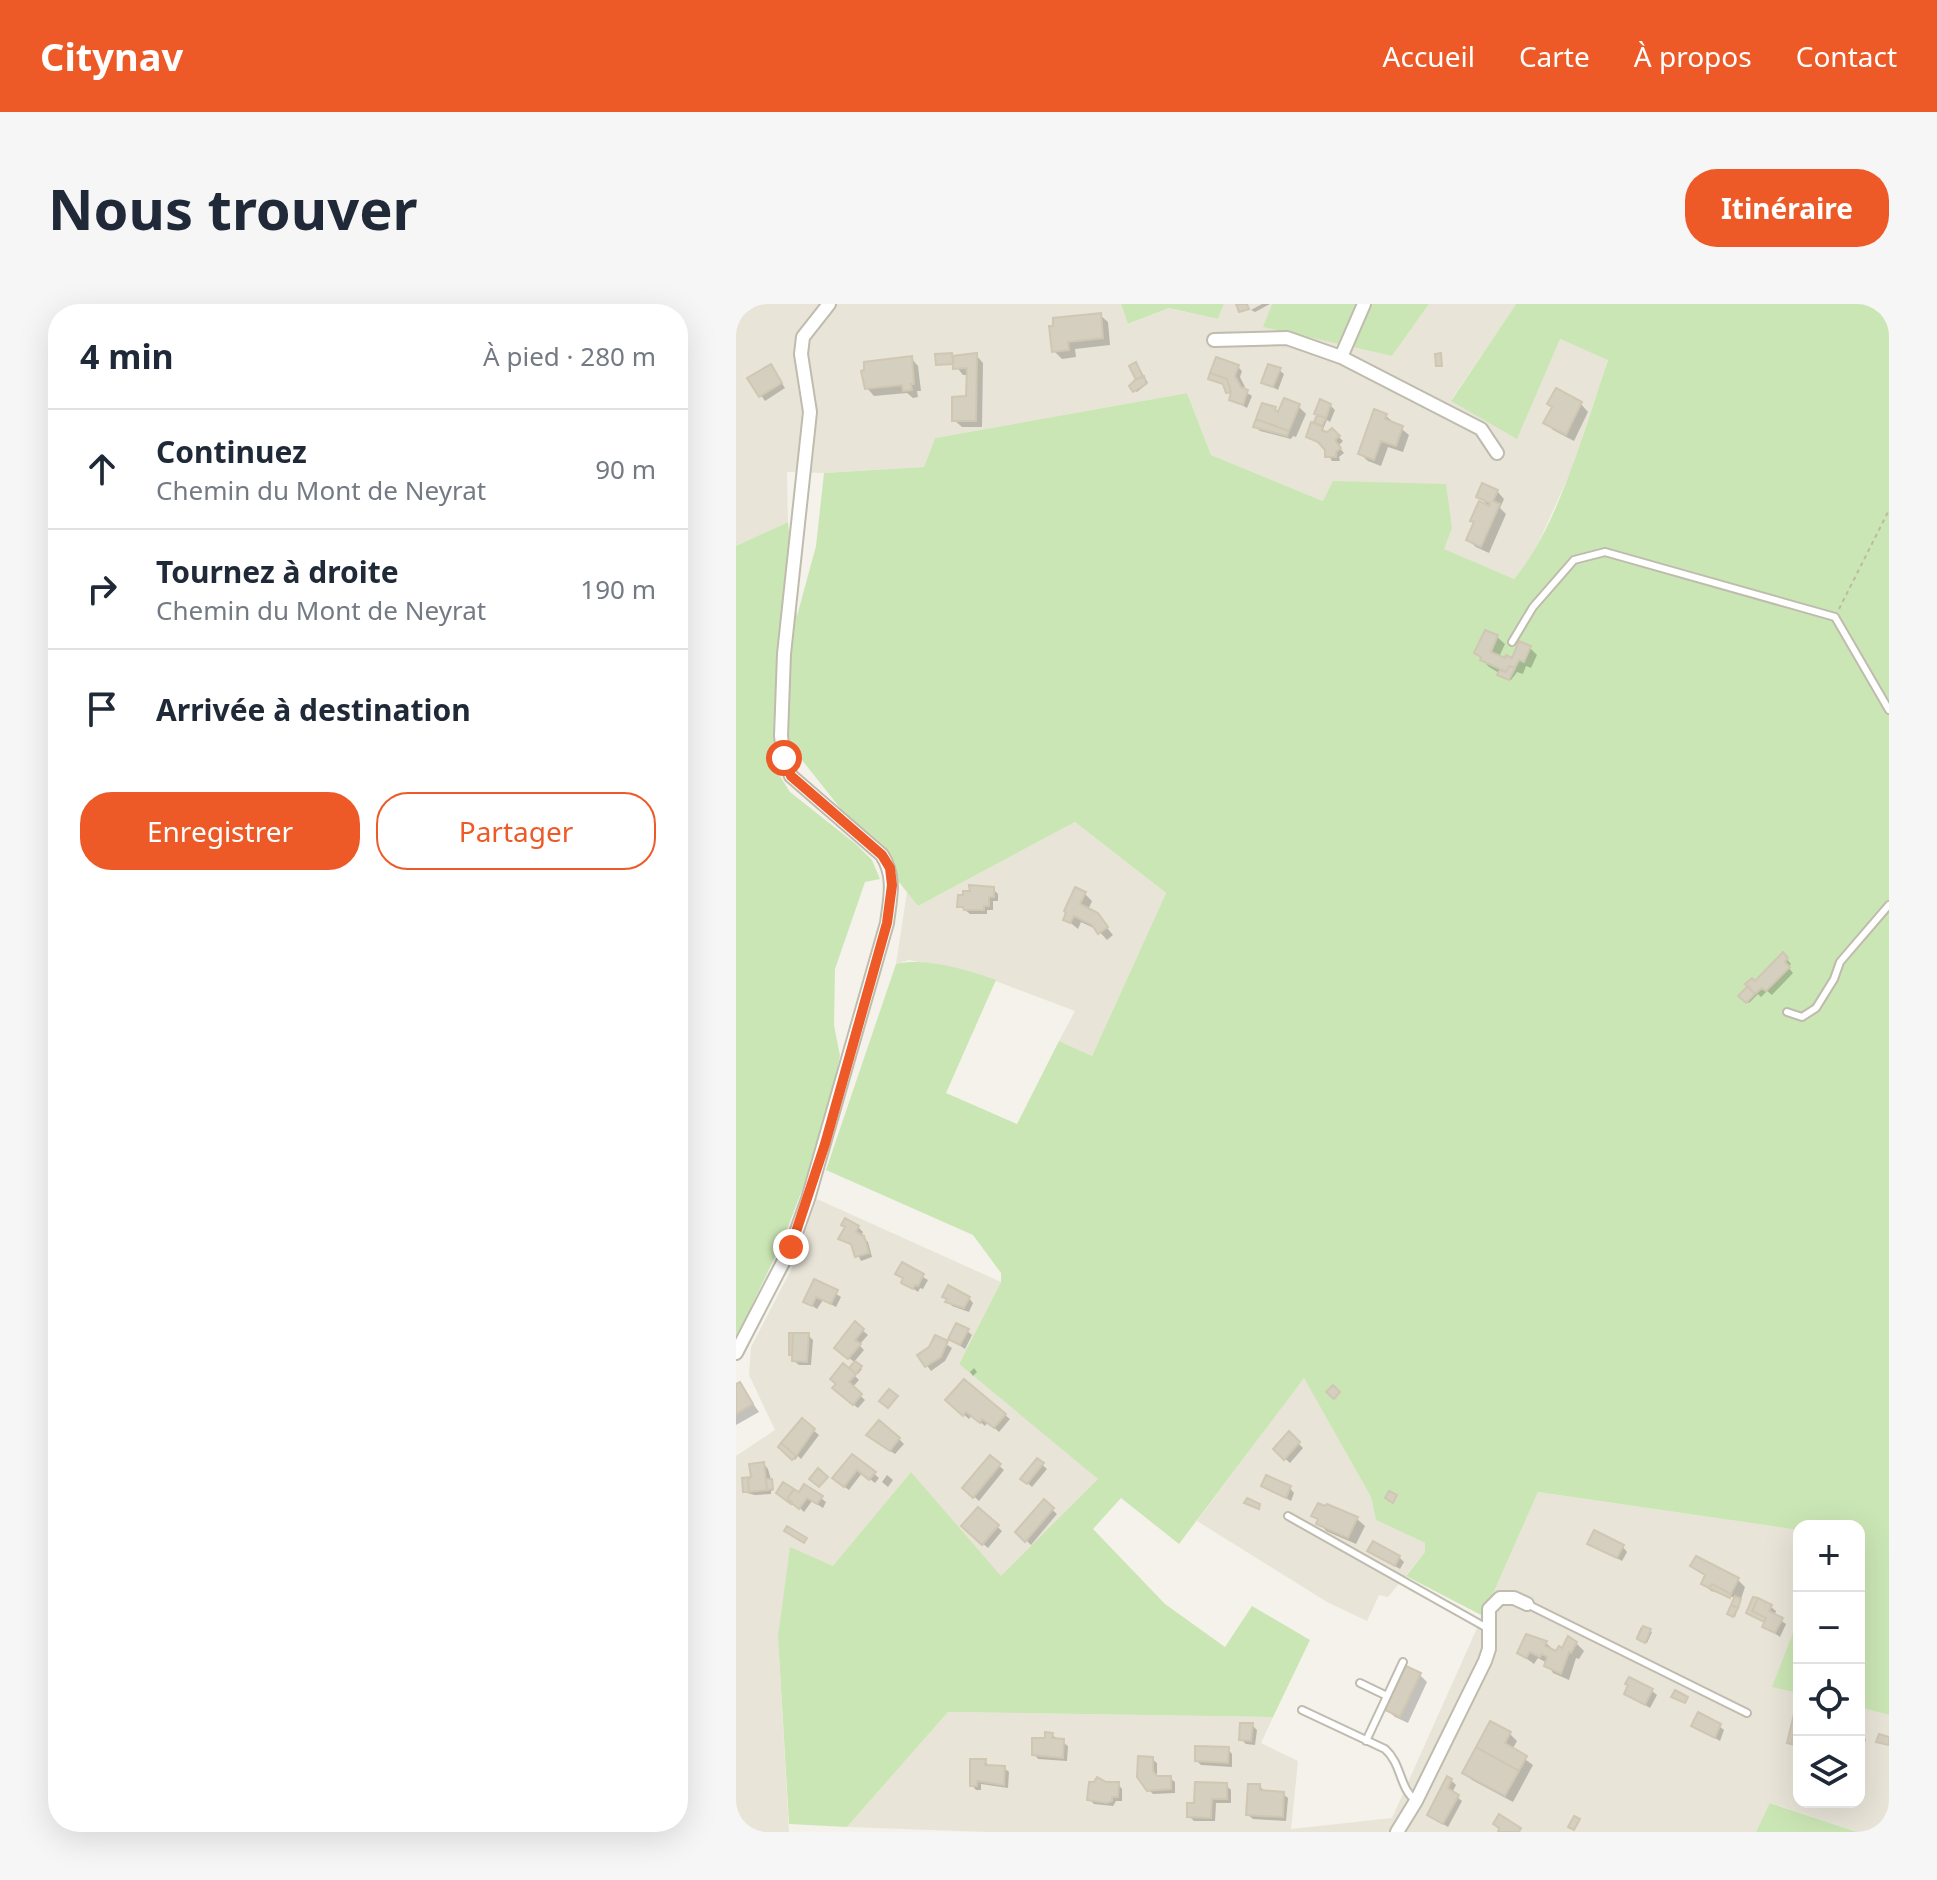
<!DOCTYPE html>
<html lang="fr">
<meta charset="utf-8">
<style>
body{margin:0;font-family:"Noto Sans",sans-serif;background:#f6f6f7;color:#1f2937}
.controls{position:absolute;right:24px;bottom:24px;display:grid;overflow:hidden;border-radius:16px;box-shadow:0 8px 32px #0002}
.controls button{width:72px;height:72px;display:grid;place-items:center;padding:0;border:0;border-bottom:2px solid #e0e1e3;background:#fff;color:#1f2937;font:40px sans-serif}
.stop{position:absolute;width:24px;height:24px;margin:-18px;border:6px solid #ee5a27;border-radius:50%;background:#fff}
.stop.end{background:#ee5a27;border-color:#fff;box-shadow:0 2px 8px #0008}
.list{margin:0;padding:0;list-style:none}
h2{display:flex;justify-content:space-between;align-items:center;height:104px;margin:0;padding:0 32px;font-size:34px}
h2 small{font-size:26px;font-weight:400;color:#747a83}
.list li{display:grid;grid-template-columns:52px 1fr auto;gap:24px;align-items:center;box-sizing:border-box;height:120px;padding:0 32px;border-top:2px solid #e0e1e3}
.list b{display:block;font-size:30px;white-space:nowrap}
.list p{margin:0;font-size:26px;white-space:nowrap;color:#747a83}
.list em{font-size:26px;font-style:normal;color:#747a83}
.actions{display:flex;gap:16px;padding:24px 32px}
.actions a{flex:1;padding:18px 0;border:2px solid #ee5a27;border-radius:32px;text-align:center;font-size:28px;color:#ee5a27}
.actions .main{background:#ee5a27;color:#fff}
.icon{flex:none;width:44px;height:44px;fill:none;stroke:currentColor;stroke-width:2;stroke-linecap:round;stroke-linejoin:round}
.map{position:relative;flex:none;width:1153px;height:1528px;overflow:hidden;border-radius:32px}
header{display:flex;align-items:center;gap:48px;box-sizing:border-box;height:112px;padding:0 40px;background:#ee5a27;color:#fff}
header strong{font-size:38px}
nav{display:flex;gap:44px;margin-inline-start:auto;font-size:28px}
.intro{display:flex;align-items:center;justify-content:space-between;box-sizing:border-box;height:192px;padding:0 48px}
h1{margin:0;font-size:56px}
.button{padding:20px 36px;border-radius:32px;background:#ee5a27;color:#fff;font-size:28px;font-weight:700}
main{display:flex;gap:48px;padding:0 48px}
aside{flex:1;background:#fff;border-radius:32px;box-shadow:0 8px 32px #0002}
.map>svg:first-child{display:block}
.residential{fill:#e8e4d8}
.green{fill:#cbe6b5}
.shadow{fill:#0003}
.building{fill:#d5cfc0;stroke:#d0c7b3;stroke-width:2}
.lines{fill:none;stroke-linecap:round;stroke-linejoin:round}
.lane-casing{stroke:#bfbbad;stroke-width:10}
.street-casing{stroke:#bfbbad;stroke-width:16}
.path{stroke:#c0b89f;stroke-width:2;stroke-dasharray:4 4;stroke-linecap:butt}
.lane{stroke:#fff;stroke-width:6}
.street{stroke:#fff;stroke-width:12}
.route{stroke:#ee5a27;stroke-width:10}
</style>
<header>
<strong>Citynav</strong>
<nav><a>Accueil</a><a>Carte</a><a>À propos</a><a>Contact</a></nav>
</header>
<div class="intro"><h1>Nous trouver</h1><a class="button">Itinéraire</a></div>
<main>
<aside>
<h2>4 min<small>À pied · 280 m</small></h2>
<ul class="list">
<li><svg class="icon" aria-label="ahead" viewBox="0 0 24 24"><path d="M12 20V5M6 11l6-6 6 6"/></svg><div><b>Continuez</b><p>Chemin du Mont de Neyrat</p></div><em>90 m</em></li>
<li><svg class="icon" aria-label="right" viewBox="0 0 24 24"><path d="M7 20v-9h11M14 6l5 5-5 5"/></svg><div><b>Tournez à droite</b><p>Chemin du Mont de Neyrat</p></div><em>190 m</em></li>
<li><svg class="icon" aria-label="arrive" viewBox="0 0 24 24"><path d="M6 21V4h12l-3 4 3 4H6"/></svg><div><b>Arrivée à destination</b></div></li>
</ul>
<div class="actions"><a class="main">Enregistrer</a><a>Partager</a></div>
</aside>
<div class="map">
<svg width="1153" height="1528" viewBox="0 0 1153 1528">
<rect width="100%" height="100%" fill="#f4f2ea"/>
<path class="residential" d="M0,0h385l8,20 40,-16 49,11 6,-15h48l-8,23 128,29 37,-52h87l-65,96 109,-61 48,20 -37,112 -40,88 -17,20 -303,-124 -24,-62 -252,45 -11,29 -100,6 -37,-1 1,50 -52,24z
M339,518l91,71 -74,163 -33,-15 16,-30 -103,-39 -63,-12 -13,4 11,-72 11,14z
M81,895l184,83 -42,82 140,115 -98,98 -223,60 11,195h-53v-376l39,-26 -26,-55 2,-28 41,-79z
M568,1073l67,120 5,23 49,23v9l-37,45 -9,-2 -12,26 -40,-19 -130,-81z
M802,1188l261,38v87l-26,69 26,7v109h60v-95l30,8v117h-32l-86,-29 -15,29h-768l-141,-5 101,-115 325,5 -12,26 37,18 -7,68 101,-11z"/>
<path class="green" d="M385,0h103l-6,15 -49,-11 -41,16z
M536,0h157l-37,52 -129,-29z
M780,0h373v1411l-30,-8v-181h-60v4l-261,-38 -55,124 -77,-40 19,-24v-9l-49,-23 -5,-23 -67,-119 -125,166 -58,-46 -28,31 72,75 60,43 27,-41 58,34 -37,77 -325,-5 -101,115 -58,-3 -11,-187 12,-90 43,19 78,-94 90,104 97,-97 -139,-115 42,-82v-9l-28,-38 -147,-65 70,-206c28,-7 73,6 100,16l-50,113 71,31 42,-83 33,15 74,-163 -91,-71 -157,84 -124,-156 -19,-6 3,29 12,19 67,53 15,15 8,19 -15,3 -30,87 -1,56 6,31 -6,27 -29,99 -22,58 -47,99v-793l52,-24 9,94 19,-70 8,-73 100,-6 11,-29 252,-45 24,62 112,46 10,-20 113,3 6,44 -8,21 70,30c45,-53 71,-153 94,-219l-48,-21 -43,100 -66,-38z
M1063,1313v76l-27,-6z
M1034,1499l87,29h-101z"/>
<path class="shadow" d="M526,0h8l-15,8 -4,-2z
M364,11l8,7 2,23 -35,4 1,8 -14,2 -8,-8 2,-23z
M215,51l3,3 22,-3 7,8 -1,64h-20l-8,-7 14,-22 1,-23h-6l-8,-10 -17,-1z
M175,54l7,8 3,25h-4l1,6 -5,1 -6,-5 -33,3 -7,-8z
M35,62l14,22 -20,13 -15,-22z
M402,62l10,17 -11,9 -6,-6 7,-7z
M502,63l4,4 -2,6 5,10 -4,2 11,7 -5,12 -16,-9 2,-6 -5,-1 -3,-7 -13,-5z
M543,66l5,4 -6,16 -14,-8z
M845,100l7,8 -14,29 -21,-11 -7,-8z
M594,101l5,5 -5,12 -3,-2 -4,9 5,5 4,-4 11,11 -5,5 6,7 -5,4 1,4h-8l-9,-15 -15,-10 5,-12 9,4 -6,-6z
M562,102l8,8 -10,23 -3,-1 -2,3 -31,-8 -5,-5 20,-17 4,5z
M650,112l23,19 -6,17 -15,-5 -7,19 -13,-5 -8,-7z
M761,187l7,8 -4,9 6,6 -17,39 -13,-6 -8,-7 23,-31 -12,-13z
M750,328l11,5 8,7 -6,13 14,4 16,-14 8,8 -6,13 -5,-2 -3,8 -6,-2 -6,8 -22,-13 -13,-14z
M257,585l5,5v7h-5v9h-6v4h-17l-10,-8z
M349,590l7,7 -4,9 11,8 14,17 -6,5 -9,-10 -17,-8 -3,7 -12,-10z
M1047,651l8,9 -3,3 5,6 -21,22 -5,-4 -6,6 -3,-3 -9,9 -8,-7z
M122,923l5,5 -2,4 7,6 4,15 -11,4 -7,-14 -13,-8z
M167,961l25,15 -5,9 -3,-1 -2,4 -14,-10 1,-2 -7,-6z
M79,977l26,16 -5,10 -13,-7 -6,9 -12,-8z
M233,994l4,5 -4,9 -17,-6 -4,-5z
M119,1020l13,11 -9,10 5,5 -10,12 -12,-10z
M231,1027l5,4 -7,14 -15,-10z
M72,1031l5,5 -2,25h-12l-5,-4z
M200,1034l16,10 -7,13 -14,10 -11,-15 11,-8z
M119,1060l7,5 -4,5 -6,-5 -2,2 9,9 -7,8 13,12 -7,8 -19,-15 10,-22z
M238,1064l3,4 -4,4 -3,-4z
M3,1080l20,28 -23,13v-39z
M211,1096l58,15 5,4 -11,13 -11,-10 -3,4 -13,-11 -3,4z
M66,1117l17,14 -18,24 -3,-3 -3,4 -14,-13z
M553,1130l14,14 -13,15 -15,-14z
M163,1135l5,5 -9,10 -21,-14z
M117,1152l26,22 -4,5 -13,-10 -13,17 -10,-7z
M254,1154l14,12 -25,31 -14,-13z
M301,1156l10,9 -15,18 -10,-9z
M28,1160l4,5 6,21 -3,1v3l-16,1 -8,-2 1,-11z
M151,1171l6,5 -5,7 -6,-5z
M527,1181l27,3 4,5 -3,8z
M63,1191l22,3 5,4 -3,6 -11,-7 -8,11 -14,-14z
M308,1198l13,12 -26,31 -13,-13z
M242,1205l24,22 -14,17 -25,-22z
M578,1211l43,4 8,7 -9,18 -30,-13z
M854,1239l33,4 4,5 -5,9z
M633,1247l30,6 5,5 -4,7z
M957,1261l45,15 7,7 -10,30 -4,-2 5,-17 -25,-7 -8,-8 3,-6z
M1018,1295l17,8 5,4 -2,5 12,8 -6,13 -16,-11 2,-4 -16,-8z
M905,1323l11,5 -5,11 -11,-5z
M791,1332l19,7 11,10 19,-10 8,8 -5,8 -3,-1 -7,22 -16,-7 -6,-10 -9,-5 -4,6 -15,-11z
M684,1371l7,7 -19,41 -13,-6 -8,-7z
M916,1387l5,4 -7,13 -24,-15z
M516,1421l5,5 -2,15 -9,-1 -5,-5z
M958,1422h25l5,4 -4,11z
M774,1430l7,7 -5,9 21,15 -20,37 -41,-22 -8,-8z
M1123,1430l7,5 -7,26z
M316,1431l16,11 -1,15 -29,-2 -4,-5z
M492,1445l4,5v13l-31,-2 -4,-4z
M416,1455l5,4v15h13l5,4v11l-22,1 -5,-5z
M249,1457l4,5 15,2 5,4 -1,16 -27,-4v6h-5l-4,-5z
M715,1476l5,5 -4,8 10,8 -14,26 -19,-12z
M370,1480h12l4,5v12h-6l-3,5 -19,-2 -5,-5z
M490,1481l5,5v13h-15l-1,18h-21l-5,-5 7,-10z
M524,1482l4,5 19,3 5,4 -2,23 -33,-2 -5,-4z"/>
<path class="building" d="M500,0h11l2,5 -10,3z
M365,9l2,25 -35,4 1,8 -17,2 -3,-26h4v-8z
M216,49l1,11 -17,1 -1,-11z
M241,49l-1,68h-24v-24l14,-1 1,-28 -14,1v-13z
M705,49l1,13h-6l-1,-12z
M176,52l2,28h-3l1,6 -9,1 -1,-6 -37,4 -4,-18 3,-1v-8z
M480,53l23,8 -4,11 6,11 7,3 -5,15 -14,-5 2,-8 -4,-13 -17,-6z
M400,58l7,15 -7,3 -7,-14z
M35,60l11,19 -23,14 -12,-19z
M532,60l13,4 -8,19 -12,-4z
M474,69l17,6 4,13 -5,1 -3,-9 -15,-5z
M408,72l2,8 -13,8 -4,-6 7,-7z
M820,84l26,14 -16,33 -23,-12 9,-16 -5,-3z
M548,94l16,6 -11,27 -33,-12 6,-16 14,4 -1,3 3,2z
M584,95l11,5 -5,14 -12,-4z
M638,105l13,5 -2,5 18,7 -7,20 -15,-5 -7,19 -16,-6z
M581,111l9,3 -4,8 -8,-4z
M520,115l33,12 -2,5 -34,-9z
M575,118l11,4v5l5,1 5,-4 8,8 -5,4 6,8 -5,4v5h-11v-7l-7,-8 -12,-5z
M746,179l16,7 -5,11 7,3 -19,43 -15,-7 8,-18 -4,-1 9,-20 10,5 1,-3 -14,-6z
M749,326l13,5 -7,17 14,6 1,-3 6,3 7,-17 12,5 -7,16 -5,-2 -4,8 -6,-2 -3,6 -26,-12 1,-3 -7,-4z
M773,362l6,2 -6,12 -12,-5 3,-5 6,2z
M233,581l25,2v10h-5v9h-5v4h-20l-1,-3h-6l1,-12h5v-4h7z
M339,583l11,5 -6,12 18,9 10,14 -10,7 -6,-9 -18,-9 -4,7 -7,-3 3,-7 -2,-2z
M1047,648l5,6 -3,4 5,5 -24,24 -4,-3 -7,6 -10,-10 7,-6 3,3z
M1012,682l7,8 -9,9 -8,-7z
M109,914l14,8 -3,6 8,4 5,17 -14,4 -4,-13 -13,-5 7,-12 -4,-2z
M166,958l22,12 -6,12 -3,-1 -2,4 -12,-6 2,-5 -8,-4z
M78,975l24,11 -7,14 -15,-7 -4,9 -9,-4z
M212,981l22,12 -6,11 -19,-6 2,-3 -5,-2z
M119,1017l9,8 -9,11 6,4 -13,15 -14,-11z
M220,1019l13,6 -9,16 -12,-6z
M53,1029h4l-1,22h-3z
M57,1029h16l-2,29 -15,-1z
M199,1031l13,6 -7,16 -16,10 -8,-12 12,-8z
M119,1057l7,5 -6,8 -7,-6z
M107,1059l13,11 -7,8 13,12 -9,11 -21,-17 4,-4 -6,-5z
M228,1075l42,35 -12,14 -12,-9 -2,4 -14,-11 -3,4 -18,-16z
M4,1078l13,22 -17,10v-30z
M597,1081l7,7 -6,7 -8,-7z
M153,1085l9,7 -10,12 -9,-7z
M66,1114l13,11 -19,27 -15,-13z
M143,1116l21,18 -10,13 -24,-16z
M553,1127l11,11 -16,18 -11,-11z
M45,1139l15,13 -4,4 -14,-13z
M116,1150l24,18 -7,8 -12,-10 -13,17 -12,-9z
M254,1151l11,9 -28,34 -11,-10z
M301,1154l7,5 -17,21 -7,-5z
M28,1158l3,28 -18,2 -1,-12 3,-3 -2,-13z
M82,1164l10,9 -9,10 -10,-8z
M530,1171l25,11 -5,12 -25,-12z
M15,1173l-3,3 1,12h-6l-1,-14z
M30,1175h6l1,10 -6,1z
M47,1178l11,7 -7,10 5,3 -1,2 -15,-11z
M68,1180l19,12 -6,8 -10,-6 -8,11 -12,-10 7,-10 5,3z
M653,1187l8,4 -4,8 -8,-5z
M511,1194l13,6 -1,5 -15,-6z
M308,1195l10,9 -29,34 -10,-10z
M582,1199l7,3 2,-2 31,13 -10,21 -32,-14 2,-5 -7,-3z
M242,1203l21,18 -17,20 -21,-19z
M51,1222l20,12 -3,5 -20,-12z
M858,1226l30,15 -7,13 -30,-14z
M637,1237l27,15 -5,10 -28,-15z
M960,1252l43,22 -8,16 -19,-10 -3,4 -8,-4 4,-9 -15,-9z
M976,1280l19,10 -1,4 -21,-10z
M999,1292l6,3 -3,9 -7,-3z
M1017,1293l5,1 -6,13 14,7 -2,4 -18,-9z
M1022,1294l14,7 -3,6 14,7 -8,15 -13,-6 4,-9 -14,-7z
M995,1301l7,3 -5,9 -6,-3z
M907,1322l8,3 -6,14 -8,-4z
M790,1330l21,7 -2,5 11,5 3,-5 3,2 6,-12 9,6 -6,11 -2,-1 -8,22 -17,-8 3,-9 -5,-3 -2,3 -10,-5 -4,6 -9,-5z
M670,1362l15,7 -21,44 -15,-7z
M893,1373l24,12 -8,16 -21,-11 4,-9 -3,-1z
M939,1386l13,7 -3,6 -14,-6z
M962,1408l23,12 -6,14 -24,-12z
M1058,1410l5,2 -8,28 -4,-1z
M1063,1412v30l-8,-2z
M754,1417l21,11 -6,11 22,13 -8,15 -43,-24z
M504,1419h13l-2,18 -12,-1z
M309,1428l8,1 -1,5 12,1 -1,19 -31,-3v-17h13z
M1143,1430l10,3v8l-13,-3z
M459,1442l34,1 -1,16 -33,-2z
M740,1443l43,24 -14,25 -43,-23z
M402,1452l15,1v14l4,5h14v13l-24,2 -10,-14z
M234,1455h16l-1,6 20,1 -1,19 -27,-4v5h-7z
M711,1472l5,3 -4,9 11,7 -16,29 -16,-9z
M361,1473l9,5h13l-1,15h-6v4l-5,2 -20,-3 2,-18h5z
M459,1478l32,1v16h-15l-1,19 -24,-1v-14h7z
M512,1480h12v6l24,2 -1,25 -37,-2z
M763,1510l22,14 -2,4h-21l1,-4 -6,-4z
M838,1512l6,3 -6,11 -6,-3z"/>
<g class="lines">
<defs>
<path id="lane" d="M776,338l21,-35 41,-47 31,-8 230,65 54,93
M1051,708l15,5 14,-9 18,-29 6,-17 49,-57
M552,1212l199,112
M791,1300l220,109
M624,1379l27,13
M566,1406l83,39c17,15 14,39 31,52
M630,1437l37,-79"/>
<path id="street" d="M478,36l73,-2 54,19 140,72 16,24
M605,53l23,-53
M0,1049l55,-106 17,-48 79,-276c3,-24 9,-46 -5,-68l-91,-79 -7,-18 -3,-22 3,-82 26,-242 -9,-58 2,-17 26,-33
M661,1528l19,-31 69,-140 4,-12v-40l11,-11h14l13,6"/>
</defs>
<use href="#lane" class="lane-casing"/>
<use href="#street" class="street-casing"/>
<path class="path" d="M1103,305l50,-99"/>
<use href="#lane" class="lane"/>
<use href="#street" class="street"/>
</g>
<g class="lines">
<path class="route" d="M48,454l7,18 91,79 8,13 2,17 -5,38 -62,221 -34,103"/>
</g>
</svg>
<div class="controls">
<button>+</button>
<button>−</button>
<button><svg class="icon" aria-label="locate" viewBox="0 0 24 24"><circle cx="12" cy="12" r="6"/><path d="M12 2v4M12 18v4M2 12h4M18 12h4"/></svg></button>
<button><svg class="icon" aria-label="layers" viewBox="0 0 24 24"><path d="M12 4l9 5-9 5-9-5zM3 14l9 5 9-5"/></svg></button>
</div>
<div class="stop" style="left:48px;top:454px"></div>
<div class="stop end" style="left:55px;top:943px"></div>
</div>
</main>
